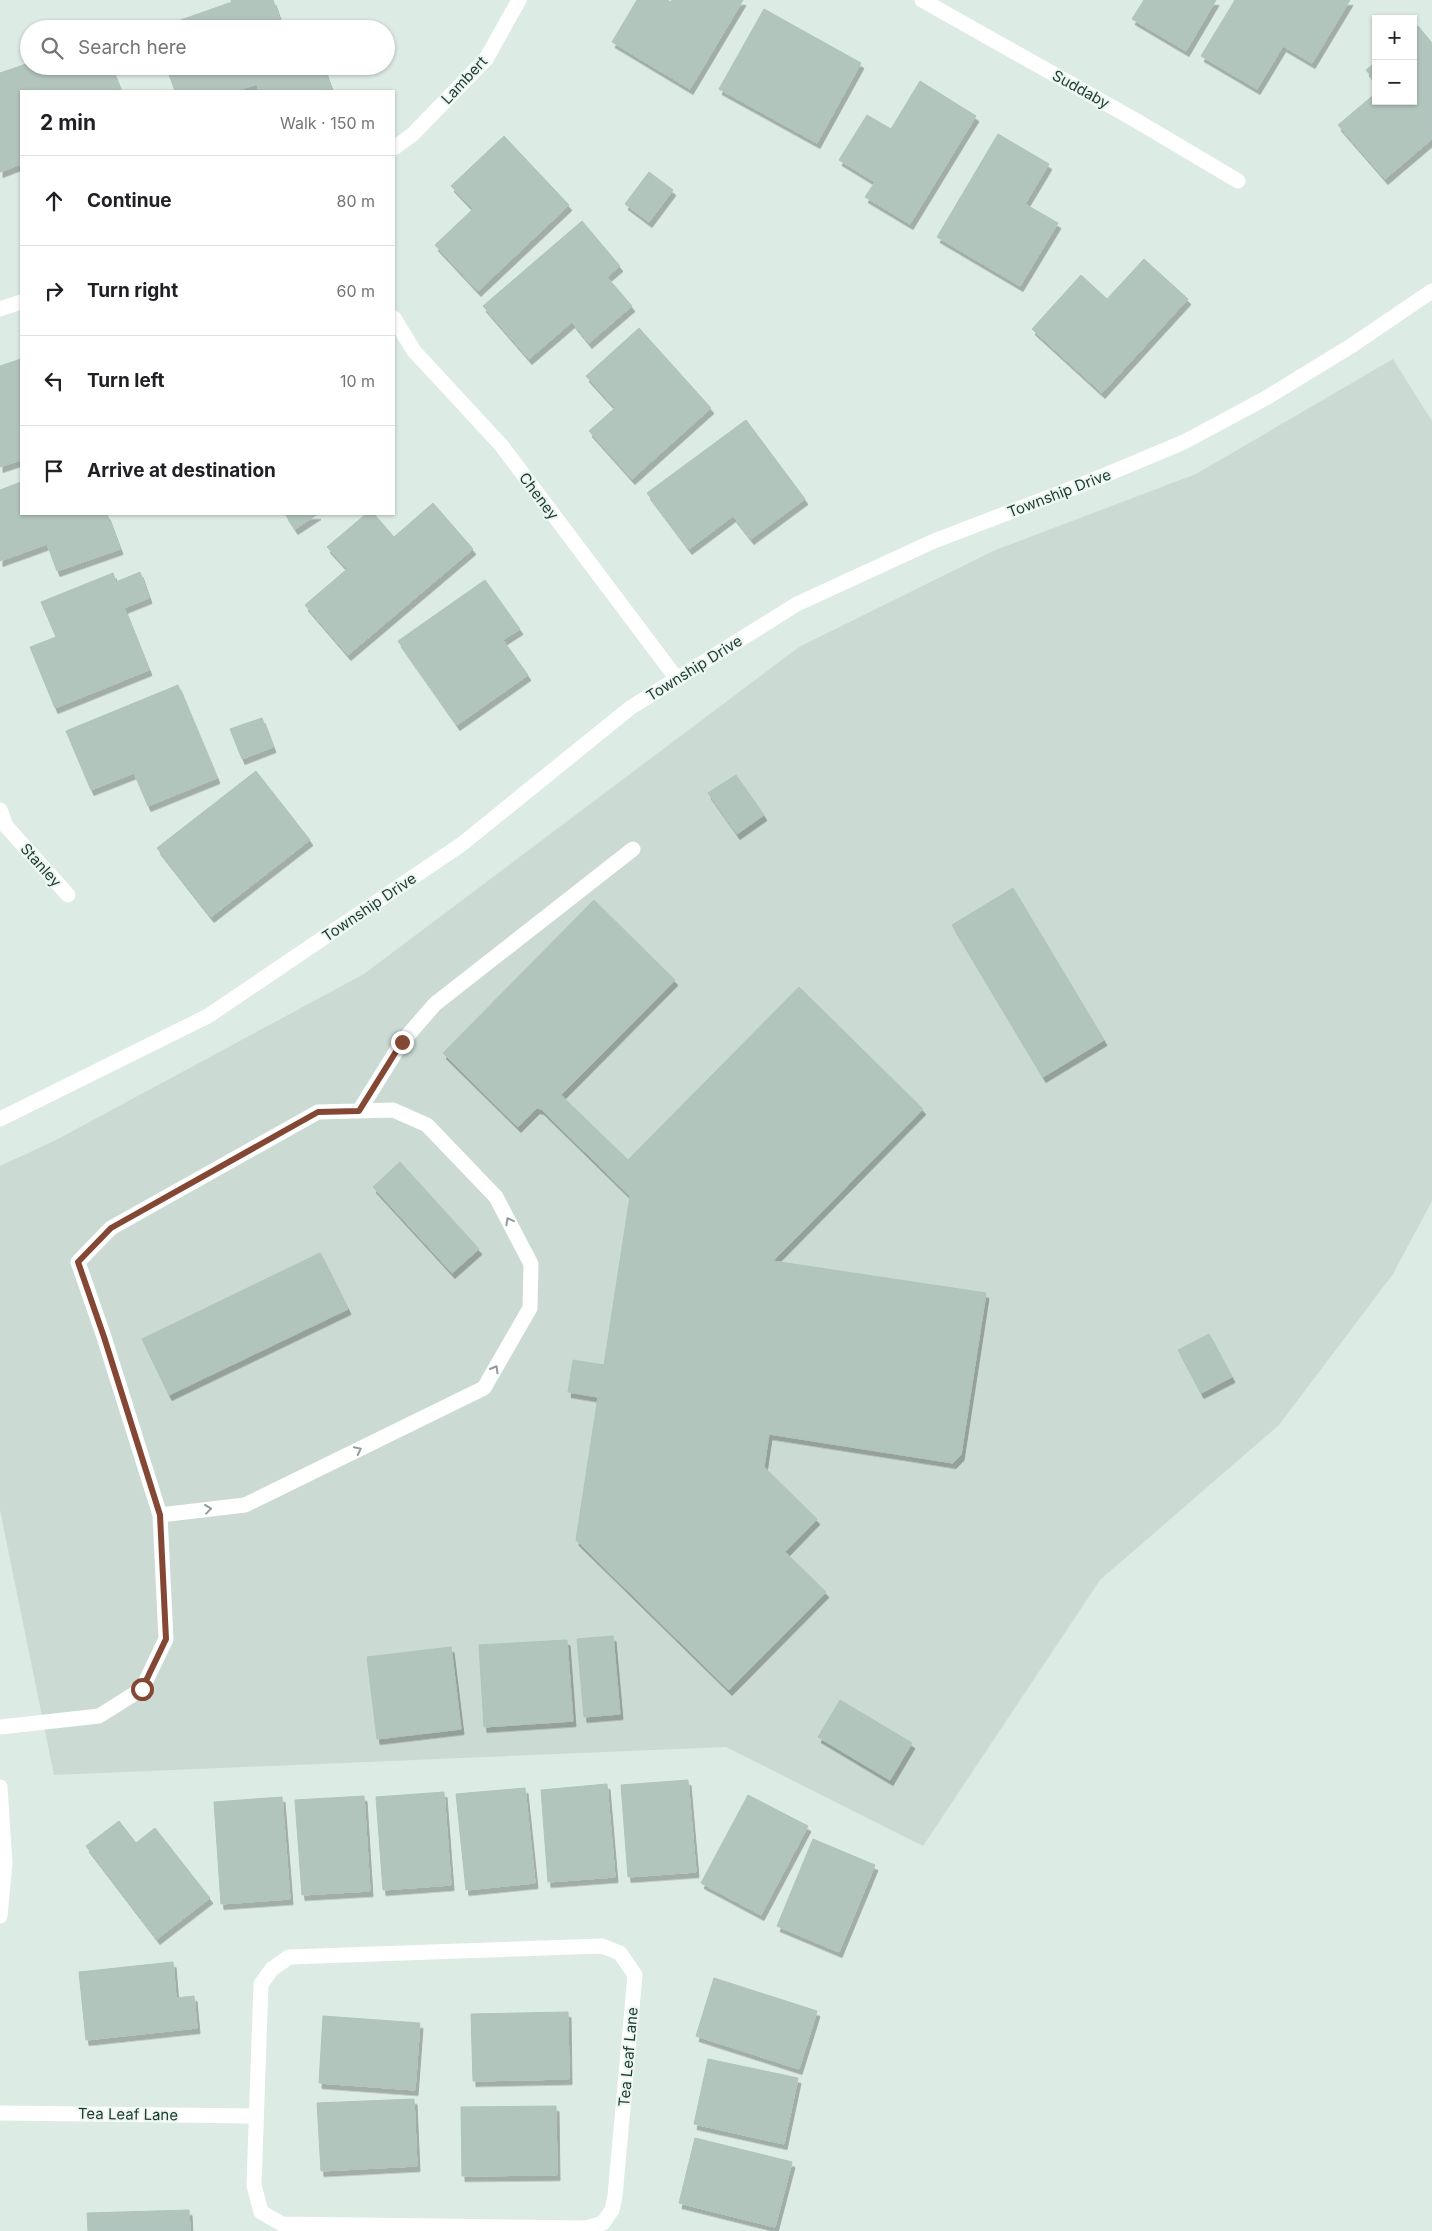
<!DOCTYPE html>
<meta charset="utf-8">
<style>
body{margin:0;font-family:Inter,sans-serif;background:#f6f6f6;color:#202124}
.controls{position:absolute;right:15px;top:15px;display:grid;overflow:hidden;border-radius:0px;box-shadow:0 1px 4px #0004}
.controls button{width:45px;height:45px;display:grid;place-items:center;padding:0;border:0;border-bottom:1px solid #e0e0e0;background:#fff;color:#202124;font:25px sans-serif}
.stop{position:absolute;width:15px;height:15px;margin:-11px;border:4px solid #844734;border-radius:50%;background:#fff}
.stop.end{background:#844734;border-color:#fff;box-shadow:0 1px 5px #0008}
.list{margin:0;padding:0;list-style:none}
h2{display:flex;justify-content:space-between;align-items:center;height:65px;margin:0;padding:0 20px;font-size:21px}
h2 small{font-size:16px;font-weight:400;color:#757577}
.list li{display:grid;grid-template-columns:32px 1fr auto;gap:15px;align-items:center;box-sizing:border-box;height:90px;padding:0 20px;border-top:1px solid #e0e0e0}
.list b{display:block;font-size:19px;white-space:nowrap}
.list em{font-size:16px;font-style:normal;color:#757577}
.icon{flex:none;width:28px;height:28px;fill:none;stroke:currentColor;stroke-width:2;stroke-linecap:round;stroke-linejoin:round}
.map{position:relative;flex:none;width:1432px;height:2231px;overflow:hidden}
.search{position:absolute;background:#fff;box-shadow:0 1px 4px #0004;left:20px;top:20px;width:375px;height:55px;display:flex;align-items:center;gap:12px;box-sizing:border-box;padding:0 18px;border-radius:28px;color:#757577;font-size:19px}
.panel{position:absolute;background:#fff;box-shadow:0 1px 4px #0004;left:20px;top:90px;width:375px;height:425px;border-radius:0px}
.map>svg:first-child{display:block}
.built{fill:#cbdad3}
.building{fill:#b2c5bd;stroke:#afc4bc;filter:url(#shadow)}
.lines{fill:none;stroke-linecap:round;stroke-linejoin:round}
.service{stroke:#fff;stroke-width:15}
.minor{stroke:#fff;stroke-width:15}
.oneway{stroke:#8e9d99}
.route{stroke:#844734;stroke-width:6}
.labels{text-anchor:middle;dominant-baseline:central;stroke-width:4;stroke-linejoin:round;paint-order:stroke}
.street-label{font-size:15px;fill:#1e3b33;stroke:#edf7f2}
</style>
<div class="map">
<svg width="1432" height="2231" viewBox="0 0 1432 2231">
<defs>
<filter id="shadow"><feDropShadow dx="3" dy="5.5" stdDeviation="0" flood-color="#0004"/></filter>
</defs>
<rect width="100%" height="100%" fill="#ddebe5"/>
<path class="built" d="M1393,359l39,62v780l-39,73 -114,151 -179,155 -177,266 -197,-99 -672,28 -54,-265v-344l56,-26 308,-166 435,-327 194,-96 203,-77z"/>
<path class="building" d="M231,0h42l10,29h-128l77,-27z
M637,0h30l4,2 1,-2h71l-53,89 -78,-47z
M1144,0h72l-30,51 -54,-32z
M1235,0h115l-38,63 -29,-17 -26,43 -56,-33z
M764,9l97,54 -44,80 -98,-54z
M1418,26l14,17v96l-47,40 -47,-54 38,-32v8h37v-70z
M1376,62v20l-10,-12z
M29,63v3h82l10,25h-100v73l-21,8v-99z
M166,66h157l9,25h-73l-2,-7 -22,7h-60z
M920,81l56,35 -66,108 -45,-27 10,-15 -36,-22 28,-45 24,14z
M998,134l51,30 -24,40 33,19 -38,63 -83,-49z
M504,136l65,69 -91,86 -43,-46 38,-36 -22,-23z
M649,172l24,18 -24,32 -24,-18z
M582,221l38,45 -13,11 25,29 -43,37 -17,-21 -43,37 -46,-53z
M1144,259l44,40 -86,94 -70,-64 49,-54 26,24z
M639,328l72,80 -79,71 -43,-48 26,-23 -29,-32z
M21,359v101l-21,7v-101z
M746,420l59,79 -54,40 -18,-23 -44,33 -42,-56z
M21,482v32h86l13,35 -63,22 -10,-27 -47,17v-71z
M433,503l40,46 -125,106 -43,-50 42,-36 -20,-22 39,-33h8l20,23z
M285,514h33l-23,15z
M140,572l9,26 -25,10 25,62 -94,38 -25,-61 26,-10 -15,-35 72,-29 3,9z
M485,580l35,49 -17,11 25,35 -71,50 -59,-84z
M178,685l39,93 -69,28 -14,-33 -43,17 -25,-59z
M262,718l11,29 -31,12 -12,-30z
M256,771l54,69 -99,77 -54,-69z
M736,775l28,40 -27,19 -29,-41z
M1013,888l91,152 -61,37 -91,-152z
M594,900l81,80 -114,115 67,65 171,-173 124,122 -150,152 213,32 -25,162 -8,8 -184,-29 -5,33 53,52 -32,33 41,40 -97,98 -153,-150 22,-143 -30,-5 5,-32 31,5 26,-169 -89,-87 -4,-1 -19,19 -75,-74z
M400,1162l79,87 -27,24 -79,-86z
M320,1253l28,56 -179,86 -27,-56z
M1209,1334l23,43 -31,16 -23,-43z
M613,1636l7,78 -36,3 -7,-78z
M567,1640l6,81 -89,6 -5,-82z
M451,1647l10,82 -84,10 -10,-82z
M840,1700l72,43 -22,37 -72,-43z
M688,1780l8,92 -68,5 -7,-92z
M607,1784l8,93 -67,5 -7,-92z
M525,1788l10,95 -69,7 -10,-96z
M444,1792l7,93 -68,5 -7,-93z
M748,1795l60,31 -47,89 -60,-32z
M364,1796l6,95 -68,4 -7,-95z
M282,1797l8,102 -69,5 -7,-102z
M119,1821l17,22 19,-15 55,70 -53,41 -71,-93z
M813,1839l62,26 -36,87 -62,-26z
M173,1962l3,36 18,-2 3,32 -111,12 -7,-68z
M714,1978l103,33 -18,58 -103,-33z
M568,2012l1,67 -96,2 -2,-67z
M323,2016l97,7 -5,67 -96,-7z
M708,2059l90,19 -14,66 -90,-20z
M414,2099l3,67 -96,5 -4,-68z
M556,2106l1,69 -95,1 -1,-69z
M695,2138l97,24 -17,65 -96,-24z
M189,2210l1,21h-102l-1,-18z"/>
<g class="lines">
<path class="service" d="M359,1111l43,-69 33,-38 198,-155
M0,1727l99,-11 43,-27 24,-50 -6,-124 -56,-178 -26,-75 33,-34 207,-116 75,-2 34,15 69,72 35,67 -1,44 -46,80 -239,117 -85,10"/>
<path class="minor" d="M922,0l215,121 101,60
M394,148l18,-13 74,-76 33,-59
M0,309l21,-7
M394,318l20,33 87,94 176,234
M0,810l6,16 62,69
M0,1119l208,-103 254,-172 168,-136 167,-104 137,-63 157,-60 93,-39 82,-44 85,-52 81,-55
M0,1787l5,76 -5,53
M602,1946l18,7 15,22 -20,221 -3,14 -9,13 -16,5 -305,-4 -21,-12 -7,-27 7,-201 11,-15 17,-12z
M0,2113l256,3"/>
</g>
<defs><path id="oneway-chevron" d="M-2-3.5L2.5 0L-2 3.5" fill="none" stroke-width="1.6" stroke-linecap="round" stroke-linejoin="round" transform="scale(1.25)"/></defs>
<g class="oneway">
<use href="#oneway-chevron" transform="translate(509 1221) rotate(-118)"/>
<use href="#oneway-chevron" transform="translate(495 1369) rotate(-60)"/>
<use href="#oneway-chevron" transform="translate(358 1450) rotate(-26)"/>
<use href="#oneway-chevron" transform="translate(208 1509) rotate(-7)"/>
</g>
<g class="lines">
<path class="route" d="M142,1689l24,-50 -6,-124 -56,-178 -26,-75 33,-34 207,-116 41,-1 43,-69"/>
</g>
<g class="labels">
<g class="street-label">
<text transform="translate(464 80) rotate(-47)">Lambert</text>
<text transform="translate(1081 89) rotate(29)">Suddaby</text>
<text transform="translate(1059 493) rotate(-21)">Township Drive</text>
<text transform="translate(539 496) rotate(53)">Cheney</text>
<text transform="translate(694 668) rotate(-32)">Township Drive</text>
<text transform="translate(41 865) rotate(48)">Stanley</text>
<text transform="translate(369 907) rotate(-34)">Township Drive</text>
<text transform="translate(628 2057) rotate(-85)">Tea Leaf Lane</text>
<text transform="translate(128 2114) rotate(1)">Tea Leaf Lane</text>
</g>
</g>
</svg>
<div class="controls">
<button>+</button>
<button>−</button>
</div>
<div class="stop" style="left:142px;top:1689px"></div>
<div class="stop end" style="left:402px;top:1042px"></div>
<div class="search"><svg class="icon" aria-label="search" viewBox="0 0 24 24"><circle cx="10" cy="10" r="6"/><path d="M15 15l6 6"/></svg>Search here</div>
<section class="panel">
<h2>2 min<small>Walk · 150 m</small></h2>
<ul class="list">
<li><svg class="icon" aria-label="ahead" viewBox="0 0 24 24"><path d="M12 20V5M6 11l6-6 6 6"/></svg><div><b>Continue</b></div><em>80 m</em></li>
<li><svg class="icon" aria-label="right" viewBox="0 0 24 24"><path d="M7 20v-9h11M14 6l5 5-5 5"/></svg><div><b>Turn right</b></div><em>60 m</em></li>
<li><svg class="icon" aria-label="left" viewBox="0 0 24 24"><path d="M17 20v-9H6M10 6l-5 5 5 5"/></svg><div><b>Turn left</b></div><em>10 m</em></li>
<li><svg class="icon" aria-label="arrive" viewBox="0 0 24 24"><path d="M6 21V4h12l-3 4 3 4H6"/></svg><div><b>Arrive at destination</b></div></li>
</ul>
</section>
</div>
